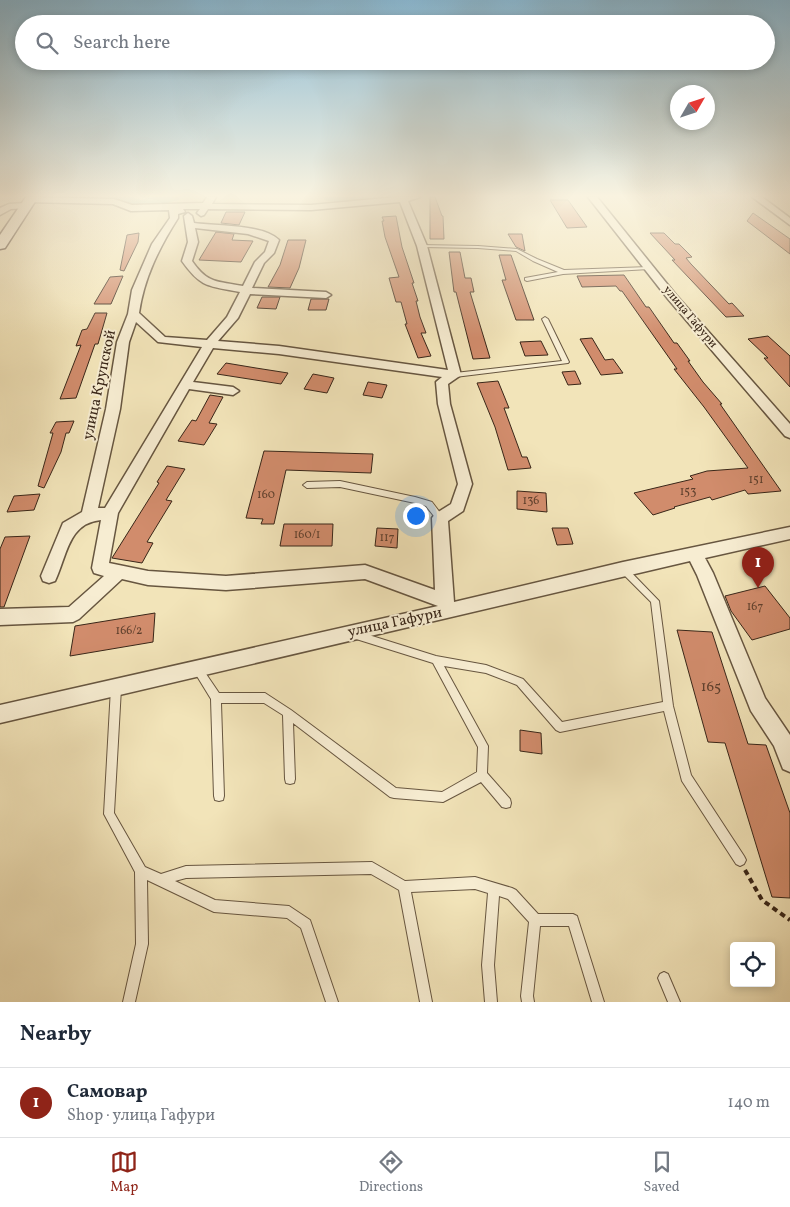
<!DOCTYPE html>
<meta charset="utf-8">
<style>
body{margin:0;font-family:Vollkorn,serif;background:#f6f6f7;color:#1f2937}
.controls{position:absolute;right:15px;bottom:15px;display:grid;overflow:hidden;border-radius:5px;box-shadow:0 2px 8px #0003}
.controls button{width:45px;height:45px;display:grid;place-items:center;padding:0;border:0;border-bottom:1px solid #e0e1e3;background:#fff;color:#1f2937;font:25px sans-serif}
.compass{position:absolute;left:670px;top:85px;width:45px;height:45px;border-radius:50%;background:#fff;box-shadow:0 2px 8px #0003;rotate:51deg}
.you{position:absolute;left:415px;top:515px;width:18px;height:18px;margin:-12px;border:4px solid #fff;border-radius:50%;background:#1a73e8;box-shadow:0 0 0 8px #1a73e833}
.badge{display:grid;place-items:center;width:32px;height:32px;border-radius:50%;background:#8f2418;color:#fff;font-size:16px;font-weight:700}
.pin{position:absolute;translate:-50% -41px;filter:drop-shadow(0 1px 2px #0008)}
.pin::after{content:'';position:absolute;top:26px;width:18px;height:15px;background:inherit;clip-path:polygon(0 0,100% 0,50% 100%)}
.list{margin:0;padding:0;list-style:none}
h2{display:flex;justify-content:space-between;align-items:center;height:65px;margin:0;padding:0 20px;font-size:21px}
h2 small{font-size:16px;font-weight:400;color:#747a83}
.list li{display:grid;grid-template-columns:32px 1fr auto;gap:15px;align-items:center;box-sizing:border-box;height:70px;padding:0 20px;border-top:1px solid #e0e1e3}
.list b{display:block;font-size:19px;white-space:nowrap}
.list p{margin:0;font-size:16px;white-space:nowrap;color:#747a83}
.list em{font-size:16px;font-style:normal;color:#747a83}
.icon{flex:none;width:28px;height:28px;fill:none;stroke:currentColor;stroke-width:2;stroke-linecap:round;stroke-linejoin:round}
.map{position:relative;flex:none;width:790px;height:1002px;overflow:hidden}
.search{position:absolute;background:#fff;box-shadow:0 2px 8px #0003;left:15px;right:15px;top:15px;height:55px;display:flex;align-items:center;gap:12px;box-sizing:border-box;padding:0 18px;border-radius:28px;color:#747a83;font-size:19px}
.sheet{height:135px;background:#fff}
nav{display:flex;justify-content:space-around;align-items:center;box-sizing:border-box;height:70px;border-top:1px solid #e0e1e3;background:#fff;font-size:14px;color:#747a83}
nav a{display:grid;justify-items:center;gap:2px}
nav .on{color:#8f2418}
.map>svg:first-child{display:block}
.lines{fill:none;stroke-linecap:round;stroke-linejoin:round}
.river{fill:#9bbeb2;fill-rule:evenodd}
.building{fill:#d18c6c;stroke:#392618}
.lane-casing{stroke:#675640;stroke-width:2}
.street-casing{stroke:#675640;stroke-width:3}
.secondary-casing{stroke:#392618;stroke-width:3}
.path{stroke:#392618;stroke-width:4;stroke-dasharray:5.5 4;stroke-linecap:butt}
.lane{fill:#f7edd2;fill-rule:evenodd}
.street{fill:#f7edd2;fill-rule:evenodd}
.secondary{fill:#f7edd2;fill-rule:evenodd}
.labels{text-anchor:middle;dominant-baseline:central;stroke-width:4;stroke-linejoin:round;paint-order:stroke}
.far-street-label{font-size:12px;fill:#392618;stroke:#f7edd2}
.number-label{font-size:12px;fill:#5f402d}
.street-label{font-size:15px;fill:#392618;stroke:#f7edd2}
.near-number-label{font-size:15px;fill:#5f402d}
</style>
<div class="map">
<svg width="790" height="1002" viewBox="0 0 790 1002">
<rect width="100%" height="100%" fill="#f2e4b9"/>
<filter id="stains"><feTurbulence type="fractalNoise" baseFrequency=".004" numOctaves="4"/><feColorMatrix values="0 0 0 0 .2 0 0 0 0 .09 0 0 0 0 .02 0 0 0 .5 -.17"/></filter>
<radialGradient id="worn" r=".72"><stop offset=".6" stop-color="#630" stop-opacity="0"/><stop offset="1" stop-color="#630" stop-opacity=".3"/></radialGradient>
<g class="lines">
<path class="river" d="M107,197h24l10,3 12,-3h27l-2,3 -37,10 -32,-10z
M323,197h47l-2,3 -22,4 -21,-4z"/>
</g>
<path class="building" d="M430,197h5l7,19h1l1,23h-14z
M550,200h18l19,27 -20,1z
M226,212h19l-6,13 -18,-2z
M753,213l37,26v15l-43,-33z
M396,216l6,31 12,36h-2l6,18h-2l4,16 6,16h-5l10,23 -13,2 -13,-34h2l-6,-22h-5l-7,-24 10,-1 -14,-40 -3,-16h2l-2,-4z
M216,232l18,2 -2,6 21,1 -12,21 -42,-2z
M139,233l-1,9 -14,29 -4,-1 7,-35z
M650,233h14l11,11h4l13,13 -6,1 5,6 38,40 3,-1 12,13 -18,1 -54,-57h3z
M508,234h14l3,17 -9,-4z
M288,240h18l-7,28 -9,20 -22,-1 12,-22z
M449,252h11l5,26h6l3,14h-4l20,66 -17,1 -17,-67h-2z
M499,255h12l23,65h-18l-14,-40h4z
M624,275l22,32h3l25,36h3l13,18h-2l15,21 19,22h-2l61,87 -33,3 -3,-4 -33,10 -2,-3 -36,10 1,1 -22,7 -19,-22 59,-14 -3,-3 17,-5 41,-3 -44,-61 -30,-38h3l-55,-78h-2l-4,-5 -34,1 -5,-11z
M123,276l-12,28h-17l16,-27z
M262,297h18l-4,12 -19,-1z
M311,299h18l-3,11h-18z
M95,313h12l-9,31h-3l-19,54 -16,1 21,-54 -5,1 6,-16 5,-1z
M768,336l22,20v31l-26,-29h4l-20,-19z
M592,338l13,22 8,-1 10,14 -22,2 -21,-36z
M541,341l7,14 -23,1 -5,-14z
M226,363l30,5 32,5 -7,11 -64,-10z
M575,371l6,13 -13,1 -6,-13z
M313,374l21,4 -7,15 -23,-4z
M498,381l11,27h-5l18,49h5l4,11 -23,2 -13,-43 -18,-44z
M368,382l19,3 -5,13 -19,-3z
M210,395l13,2 -14,26 8,1 -13,21 -26,-4 14,-21 4,1z
M74,421l-5,12h-3l-5,19 -17,36 -6,-2 15,-53h-3l6,-11z
M264,451l109,3 -2,19 -85,-3 -12,54h-13l2,-5 -17,-1z
M167,466l18,3 -19,31 6,1 -25,41 6,1 -11,20 -30,-5 47,-75 -2,-1z
M517,491l29,2 1,19 -30,-3z
M40,494l-6,16 -27,2 7,-16z
M284,524h49l-1,22h-52z
M377,528l21,1 -1,19 -22,-2z
M552,528h16l5,16 -16,1z
M30,536l-26,71h-4v-58l5,-12z
M765,586l25,32v11l-38,11 -21,-29 -6,-15z
M155,613l-2,29 -83,14 5,-30z
M677,630l35,2 36,112 18,1 24,68v85l-18,-1 -47,-154 -17,-1z
M520,730l21,3 1,21 -22,-3z"/>
<g class="lines">
<defs>
<path id="lane" d="M420,245l58,1 39,3 20,10 27,11 85,-3 2,1 -2,1 -86,5 -36,7 -2,-1v-2l33,-6 -25,-11 -17,-10 -38,-3 -56,-1 -2,-1z
M545,317l3,2 21,43 -1,1 -113,14 -3,-2 3,-2 107,-12 -20,-42z
M340,481l75,16 17,5 12,16 -1,2h-6l-11,-14 -11,-3 -75,-16 -33,1 -4,-3 4,-3z
M623,566l3,1 33,34 14,105 18,69 53,81 2,4 -2,4 -4,2 -4,-2 -54,-83 -18,-70 -104,21 -4,-2 -39,-45 -31,-12 -42,-7 44,80 -1,27 23,26 1,4 -1,4 -4,1 -4,-1 -21,-25 -38,20 -49,-4 -4,-1 -97,-74 2,56 -1,4 -4,1 -4,-1 -1,-4 -2,-64 -19,-12h-43l3,93 -1,4 -4,1 -4,-1 -1,-4 -3,-97 -19,-31 2,-3 3,-1 3,1 19,28h46l3,2 23,15 105,78 46,4 35,-20 1,-25 -45,-84 -80,-25 -1,-3 1,-3 3,-1 80,25 50,9 37,14 39,43 101,-20 -12,-100 -31,-31 -1,-2 1,-2z
M116,684l3,1 2,3 -7,125 31,54 16,7 25,-8 186,-4 33,19 70,-4 37,11 4,2 22,24h35l4,2 27,86h-12l-23,-76h-29l-7,70 1,6h-12l-1,-6 8,-74 -21,-23 -9,-3 -5,69 3,37h-12l-3,-37 6,-72 -13,-4 -64,3 21,110h-12l-21,-112 -28,-16 -185,4 -11,3 40,19 74,6 21,14 28,82h-12l-25,-74 -14,-10 -73,-6 -67,-32 1,64 -13,58h-12l13,-58 -1,-72 -31,-58 7,-126 2,-3z
M664,972l4,2 12,28h-12l-10,-24 2,-4z"/>
<path id="street" d="M30,197l84,2 18,6 71,-2 4,-6h9l-4,7 99,1 86,-8h23l-12,4 19,45 34,129 -13,9 2,20 22,80 -9,27 -15,10 6,81 169,-40 167,-35v12l-85,19 8,15 52,125 25,37v37l-7,-3 -9,-23 -23,-35 -54,-136 -7,-14 -690,162v-18l438,-99 -73,-27 -139,11 -78,-5 -26,-6 -43,40 -6,3 -73,3v-16l69,-2 35,-31 -10,-3 -2,-5 9,-48c-33,3 -34,36 -46,61l-6,2 -6,-2 -2,-5 22,-53 19,-11 24,-103 11,-67 11,-28 4,-24 20,-46 18,-26 -1,-8 -38,1 -18,-7 -86,-2v-4zM400,202l17,44 31,124 -169,-24 -61,-5 20,-23 12,-24 76,4 5,-3 -5,-3 -74,-4 12,-25 10,-10 5,-13c-16,-16 -63,-14 -85,-17l-2,-7 -4,-3 -4,3 4,26 -6,19c19,27 27,25 58,31l-13,25 -20,23 -42,-3 -26,-24c5,-35 20,-65 39,-95v-4l7,-2 -2,-3h17l-3,4 4,3 3,-1 4,-6 103,1zM195,228l53,6 21,7 -4,11 -10,10 -12,24c-26,-5 -35,-2 -51,-25l6,-19zM136,322l22,20 44,5 -97,161h-7l22,-99 9,-67zM213,348l66,6 163,23 -6,5 2,22 20,80 -7,20 -16,10 -3,4 3,72 -70,-25 -139,11 -78,-5 -39,-8 9,-50 71,-124 44,6 6,-4 -6,-4 -40,-5z
M588,197h9l79,98 114,129v14l-5,-2 -117,-137z
M752,197h10l28,21v7z
M25,203l4,3 -1,2 -17,1 -11,6v-7l9,-4z"/>
<path id="secondary" d="M26,197h12l-33,51 -5,1v-14z"/>
</defs>
<use href="#lane" class="lane-casing"/>
<use href="#street" class="street-casing"/>
<use href="#secondary" class="secondary-casing"/>
<path class="path" d="M745,870l17,30 28,20"/>
<use href="#lane" class="lane"/>
<use href="#street" class="street"/>
<use href="#secondary" class="secondary"/>
</g>
<linearGradient id="sky" x2="0" y2="1"><stop stop-color="#89b8d2"/><stop offset="0.58" stop-color="#f9f3e0"/><stop offset="1" stop-color="#f9f3e0" stop-opacity="0"/></linearGradient>
<rect width="790" height="338" fill="url(#sky)"/>
<g class="labels">
<g class="far-street-label">
<text transform="translate(690 317) rotate(50)">улица Гафури</text>
</g>
<g class="number-label">
<text x="756" y="480">151</text>
<text x="688" y="492">153</text>
<text x="266" y="495">160</text>
<text x="531" y="501">136</text>
<text x="307" y="535">160/1</text>
<text x="387" y="538">117</text>
<text x="755" y="607">167</text>
<text x="129" y="631">166/2</text>
</g>
<g class="street-label">
<text transform="translate(100 385) rotate(-78)">улица Крупской</text>
<text transform="translate(395 623) rotate(-12)">улица Гафури</text>
</g>
<g class="near-number-label">
<text x="711" y="687">165</text>
</g>
</g>
<rect width="100%" height="100%" filter="url(#stains)"/>
<rect width="100%" height="100%" fill="url(#worn)"/>
</svg>
<div class="controls">
<button><svg class="icon" aria-label="locate" viewBox="0 0 24 24"><circle cx="12" cy="12" r="6"/><path d="M12 2v4M12 18v4M2 12h4M18 12h4"/></svg></button>
</div>
<svg class="compass" viewBox="-18 -18 36 36"><path d="M0-13l5 13h-10z" fill="#e53935"/><path d="M0 13l5-13h-10z" fill="#747a83"/></svg>
<div class="you"></div>
<div class="pin badge" style="left:758px;top:588px">1</div>
<div class="search"><svg class="icon" aria-label="search" viewBox="0 0 24 24"><circle cx="10" cy="10" r="6"/><path d="M15 15l6 6"/></svg>Search here</div>
</div>
<section class="sheet">
<h2>Nearby<small></small></h2>
<ul class="list">
<li><span class="badge">1</span><div><b>Самовар</b><p>Shop · улица Гафури</p></div><em>140 m</em></li>
</ul>
</section>
<nav>
<a class="on"><svg class="icon" aria-label="map" viewBox="0 0 24 24"><path d="M3 6l6-2 6 2 6-2v14l-6 2-6-2-6 2zM9 4v14M15 6v14"/></svg>Map</a>
<a><svg class="icon" aria-label="directions" viewBox="0 0 24 24"><path d="M12 3l9 9-9 9-9-9zM9 14v-3h6M13 9l2 2-2 2"/></svg>Directions</a>
<a><svg class="icon" aria-label="saved" viewBox="0 0 24 24"><path d="M7 4h10v16l-5-4-5 4z"/></svg>Saved</a>
</nav>
